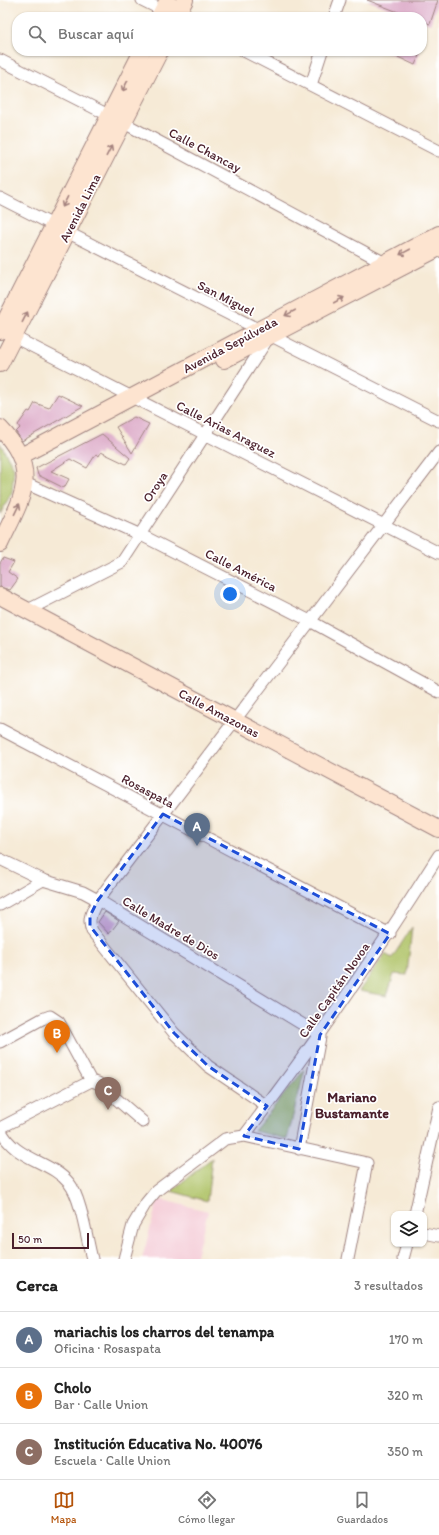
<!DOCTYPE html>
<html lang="es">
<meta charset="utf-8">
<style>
body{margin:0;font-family:Itim,sans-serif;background:#f2f2f2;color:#222}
.controls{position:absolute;right:12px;bottom:12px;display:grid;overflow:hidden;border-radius:8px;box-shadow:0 1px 3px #0004}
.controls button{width:36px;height:36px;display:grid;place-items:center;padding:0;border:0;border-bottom:1px solid #e0e0e0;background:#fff;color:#222;font:20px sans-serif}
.scale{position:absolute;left:12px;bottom:10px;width:77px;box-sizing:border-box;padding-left:4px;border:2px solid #4a1f2b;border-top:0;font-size:11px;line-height:14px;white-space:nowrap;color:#4a1f2b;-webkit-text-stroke:3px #fff;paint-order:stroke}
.you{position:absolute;left:230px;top:594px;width:14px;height:14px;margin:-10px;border:3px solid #fff;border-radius:50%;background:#1a73e8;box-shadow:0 0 0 6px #1a73e833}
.badge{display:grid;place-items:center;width:26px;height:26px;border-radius:50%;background:#b45309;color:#fff;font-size:13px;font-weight:700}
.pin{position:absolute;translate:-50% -33px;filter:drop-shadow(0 1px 2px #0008)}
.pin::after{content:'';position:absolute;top:21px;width:14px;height:12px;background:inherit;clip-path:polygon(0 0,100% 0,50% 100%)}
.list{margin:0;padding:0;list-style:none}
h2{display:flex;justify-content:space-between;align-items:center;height:52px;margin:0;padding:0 16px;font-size:17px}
h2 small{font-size:13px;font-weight:400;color:#767676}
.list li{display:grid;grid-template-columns:26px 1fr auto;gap:12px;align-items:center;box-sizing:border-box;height:56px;padding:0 16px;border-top:1px solid #e0e0e0}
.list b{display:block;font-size:15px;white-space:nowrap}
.list p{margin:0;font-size:13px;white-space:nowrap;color:#767676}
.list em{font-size:13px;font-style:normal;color:#767676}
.icon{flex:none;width:22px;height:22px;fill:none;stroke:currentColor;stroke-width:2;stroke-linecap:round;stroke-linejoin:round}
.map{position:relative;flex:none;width:439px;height:1259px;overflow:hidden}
.search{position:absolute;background:#fff;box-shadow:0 1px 3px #0004;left:12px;right:12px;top:12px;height:44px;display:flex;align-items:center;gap:10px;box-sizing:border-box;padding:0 14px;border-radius:16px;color:#767676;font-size:15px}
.sheet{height:220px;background:#fff}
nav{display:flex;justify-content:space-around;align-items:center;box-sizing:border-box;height:56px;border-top:1px solid #e0e0e0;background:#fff;font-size:11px;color:#767676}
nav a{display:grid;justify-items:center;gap:2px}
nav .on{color:#b45309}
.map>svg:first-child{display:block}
.built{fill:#f5cfd9}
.green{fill:#afc266;stroke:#7c7048}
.building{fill:#deaeca}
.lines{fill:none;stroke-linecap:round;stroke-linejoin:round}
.street-casing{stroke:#a08480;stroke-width:13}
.secondary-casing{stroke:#a08480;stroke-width:18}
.street{stroke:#fff;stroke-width:11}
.secondary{stroke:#fde4d0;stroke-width:16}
.oneway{stroke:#a4827e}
.marked{fill:#1d4ed8;fill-opacity:0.2;stroke:#1d4ed8;stroke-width:3;stroke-dasharray:8 5;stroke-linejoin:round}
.labels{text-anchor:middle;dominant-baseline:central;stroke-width:3.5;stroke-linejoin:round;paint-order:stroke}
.street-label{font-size:13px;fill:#4a1f2b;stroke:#fff}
.neighbourhood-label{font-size:14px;font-weight:bold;fill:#4a1f2b;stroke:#fff}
</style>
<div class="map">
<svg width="439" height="1259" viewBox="0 0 439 1259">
<rect width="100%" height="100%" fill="#fff"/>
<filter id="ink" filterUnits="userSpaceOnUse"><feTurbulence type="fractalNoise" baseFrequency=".025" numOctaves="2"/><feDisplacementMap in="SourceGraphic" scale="8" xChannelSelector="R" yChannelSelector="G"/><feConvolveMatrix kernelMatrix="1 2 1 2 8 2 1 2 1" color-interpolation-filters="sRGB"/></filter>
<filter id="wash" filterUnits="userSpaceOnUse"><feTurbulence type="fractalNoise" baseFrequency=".012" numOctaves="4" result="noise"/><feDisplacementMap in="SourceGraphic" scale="16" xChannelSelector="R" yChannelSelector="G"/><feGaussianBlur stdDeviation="0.9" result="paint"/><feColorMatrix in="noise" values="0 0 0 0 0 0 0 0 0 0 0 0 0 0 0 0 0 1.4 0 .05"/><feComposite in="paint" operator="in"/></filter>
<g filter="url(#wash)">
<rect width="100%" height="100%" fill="#f6ead6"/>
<path class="built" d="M158,1199l50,12 -13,48h-53z"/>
<path class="green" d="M0,443l14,25 -2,24 -12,22z
M412,927l-5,48 -13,-1 -7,22 -28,-5 26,-37 7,4z
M305,1069l-18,70 -33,-8z
M212,1158l-5,43 -36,-10z"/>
<g id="blocks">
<path class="building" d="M367,0h71l-8,24 -8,-3v-4h-11z
M385,51h30l5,2 -5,12z
M58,394l25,12 -61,35 -6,-9 4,-4 -2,-3 10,-14 2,1 5,-9 14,5z
M134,417l15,7 -17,29 -16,-26z
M102,434l28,24 -4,6 -25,-12 -2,4 -3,-2 -9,14 -17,-9 -19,12 18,8 -5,9 -26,-13 -2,-7z
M3,558l11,4 -6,10 10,7 -8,11 -10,-3v-24z
M105,912l14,9 -10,13 -11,-12z"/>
</g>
</g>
<g filter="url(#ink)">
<use href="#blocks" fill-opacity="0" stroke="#a08480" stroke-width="1"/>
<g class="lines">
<defs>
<path id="street" d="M142,0l26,13
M334,17l6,-17
M244,51l195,100
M0,60l124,63 261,140 2,4
M311,85l11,-34
M0,198l439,223
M8,334l431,219
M25,483l120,54 165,84 129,71
M26,611l96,-49 147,-225
M0,729l390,205
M0,859l43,21 40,12 15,8 222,135
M0,905l43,-25
M0,1042l42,-23 8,-3 9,6 32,59
M91,1081l7,2 45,39
M267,1106l-59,-40 -34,-33 -82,-102c-5,-12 0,-20 6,-31l341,-448
M0,1128l91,-47
M0,1129c14,31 50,31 69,54 12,14 18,57 23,76
M244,1136c70,-91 134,-184 195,-281
M299,1149l21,-112
M415,1214l24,-107
M424,1233l15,3
M124,1259l9,-34 13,-22 10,-12 69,-52 19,-3 123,27 -19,96
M403,1259l4,-15"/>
<path id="secondary" d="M159,17l9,-17
M176,17l9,-17
M0,331l142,-280
M224,360l215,-112
M0,364l160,-313
M0,428c42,43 22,70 0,116
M21,456l418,-222
M0,596l439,233"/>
</defs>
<use href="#street" class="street-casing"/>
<use href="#secondary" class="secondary-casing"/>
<use href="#street" class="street"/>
<use href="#secondary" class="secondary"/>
</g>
<defs><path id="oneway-shaft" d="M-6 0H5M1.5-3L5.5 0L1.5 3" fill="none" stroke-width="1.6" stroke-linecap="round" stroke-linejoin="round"/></defs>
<g class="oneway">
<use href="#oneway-shaft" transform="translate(125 86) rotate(117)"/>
<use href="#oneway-shaft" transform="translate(109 151) rotate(-63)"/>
<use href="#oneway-shaft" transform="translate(65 202) rotate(117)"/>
<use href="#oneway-shaft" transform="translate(405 252) rotate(152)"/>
<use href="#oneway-shaft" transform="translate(339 300) rotate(-28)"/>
<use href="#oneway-shaft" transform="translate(290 313) rotate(152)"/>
<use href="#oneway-shaft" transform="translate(25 317) rotate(-63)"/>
<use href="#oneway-shaft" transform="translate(17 509) rotate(-64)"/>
</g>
</g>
<path class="marked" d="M163,814l227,120 -70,101 -21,114 -55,-13 23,-30 -59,-40 -34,-33 -84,-107v-10l8,-16z"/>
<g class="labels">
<g class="street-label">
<text transform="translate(205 150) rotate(28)">Calle Chancay</text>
<text transform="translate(80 208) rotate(-63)">Avenida Lima</text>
<text transform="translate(226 298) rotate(27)">San Miguel</text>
<text transform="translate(230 345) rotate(-28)">Avenida Sepúlveda</text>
<text transform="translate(226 429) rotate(27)">Calle Arias Araguez</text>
<text transform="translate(155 487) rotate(-57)">Oroya</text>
<text transform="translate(241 570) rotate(27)">Calle América</text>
<text transform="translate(219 713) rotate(28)">Calle Amazonas</text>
<text transform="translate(148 791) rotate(28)">Rosaspata</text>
<text transform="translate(171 928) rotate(31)">Calle Madre de Dios</text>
<text transform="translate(334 990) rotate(-55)">Calle Capitán Novoa</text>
</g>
<g class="neighbourhood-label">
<text x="352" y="1097">Mariano<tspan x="352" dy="16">Bustamante</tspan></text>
</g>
</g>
</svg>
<div class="controls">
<button><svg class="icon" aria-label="layers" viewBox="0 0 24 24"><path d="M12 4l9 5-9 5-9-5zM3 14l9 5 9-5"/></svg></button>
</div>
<div class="scale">50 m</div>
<div class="you"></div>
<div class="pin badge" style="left:197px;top:846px;background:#5c6f8a">A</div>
<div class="pin badge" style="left:57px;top:1053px;background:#e8710a">B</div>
<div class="pin badge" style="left:108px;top:1110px;background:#8d6e63">C</div>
<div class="search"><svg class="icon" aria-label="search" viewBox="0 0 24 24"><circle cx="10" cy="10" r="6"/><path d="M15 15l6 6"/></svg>Buscar aquí</div>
</div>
<section class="sheet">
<h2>Cerca<small>3 resultados</small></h2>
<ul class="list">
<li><span class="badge" style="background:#5c6f8a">A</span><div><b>mariachis los charros del tenampa</b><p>Oficina · Rosaspata</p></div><em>170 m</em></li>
<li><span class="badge" style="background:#e8710a">B</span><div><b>Cholo</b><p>Bar · Calle Union</p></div><em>320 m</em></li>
<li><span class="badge" style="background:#8d6e63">C</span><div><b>Institución Educativa No. 40076</b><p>Escuela · Calle Union</p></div><em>350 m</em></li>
</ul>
</section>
<nav>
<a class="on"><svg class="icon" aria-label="map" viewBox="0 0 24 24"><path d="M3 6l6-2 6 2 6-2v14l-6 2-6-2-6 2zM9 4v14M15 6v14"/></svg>Mapa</a>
<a><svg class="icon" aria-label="directions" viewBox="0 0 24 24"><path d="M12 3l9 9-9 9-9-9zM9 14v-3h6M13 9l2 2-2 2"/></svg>Cómo llegar</a>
<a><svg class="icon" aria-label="saved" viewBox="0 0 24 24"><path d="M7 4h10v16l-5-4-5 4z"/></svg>Guardados</a>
</nav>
